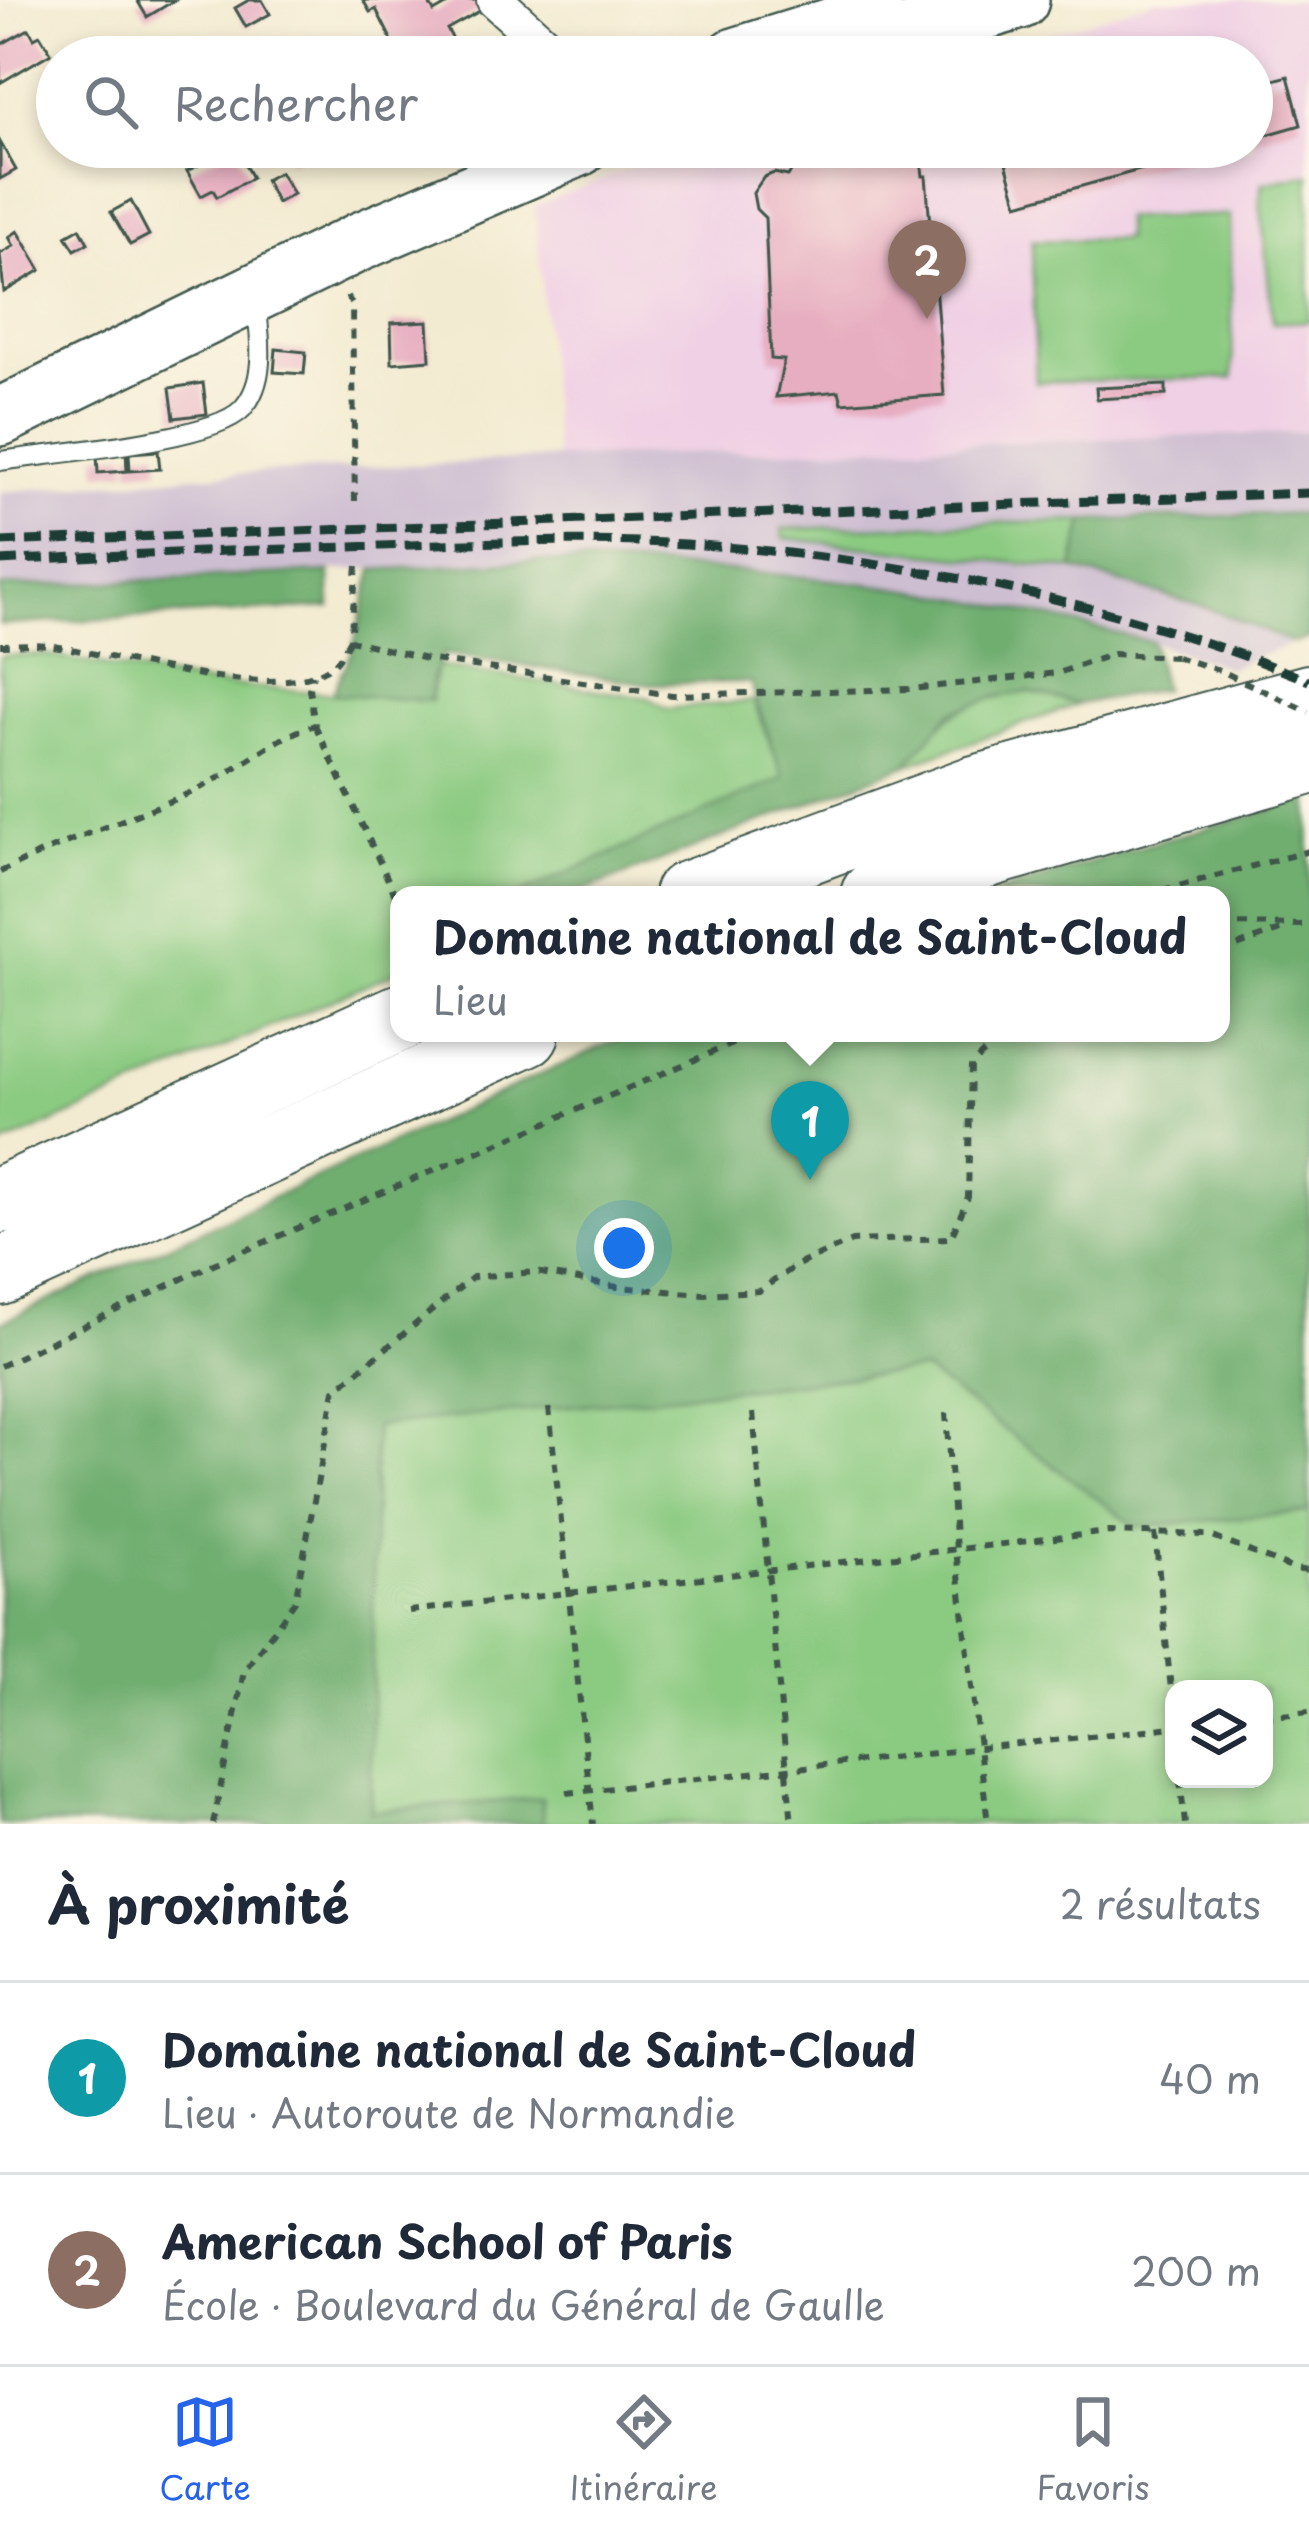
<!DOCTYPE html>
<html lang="fr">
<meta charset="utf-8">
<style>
body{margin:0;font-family:"Playpen Sans",sans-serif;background:#f6f6f7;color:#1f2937}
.controls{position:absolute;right:36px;bottom:36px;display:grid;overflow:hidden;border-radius:24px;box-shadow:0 6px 18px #0003}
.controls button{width:108px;height:108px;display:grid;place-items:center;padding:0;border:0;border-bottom:3px solid #e0e1e3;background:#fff;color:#1f2937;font:60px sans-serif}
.you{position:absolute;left:624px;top:1248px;width:42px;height:42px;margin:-30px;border:9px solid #fff;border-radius:50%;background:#1a73e8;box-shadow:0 0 0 18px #1a73e833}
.badge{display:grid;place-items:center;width:78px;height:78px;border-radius:50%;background:#2563eb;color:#fff;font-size:39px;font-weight:700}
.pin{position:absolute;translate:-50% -99px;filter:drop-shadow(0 3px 6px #0008)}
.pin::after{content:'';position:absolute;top:63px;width:42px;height:36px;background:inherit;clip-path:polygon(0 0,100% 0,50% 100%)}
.popup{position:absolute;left:390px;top:886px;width:840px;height:156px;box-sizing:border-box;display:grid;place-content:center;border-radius:24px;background:#fff;filter:drop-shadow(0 3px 9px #0005);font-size:39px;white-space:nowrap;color:#747a83}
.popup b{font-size:45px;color:#1f2937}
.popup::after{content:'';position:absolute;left:50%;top:100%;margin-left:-24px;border:24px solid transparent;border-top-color:#fff}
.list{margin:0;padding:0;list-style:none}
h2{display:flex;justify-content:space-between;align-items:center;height:156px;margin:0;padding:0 48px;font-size:51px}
h2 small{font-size:39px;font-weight:400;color:#747a83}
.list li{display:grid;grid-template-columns:78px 1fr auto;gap:36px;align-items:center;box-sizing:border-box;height:192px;padding:0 48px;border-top:3px solid #e0e1e3}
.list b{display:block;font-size:45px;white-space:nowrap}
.list p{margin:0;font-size:39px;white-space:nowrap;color:#747a83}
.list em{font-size:39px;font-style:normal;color:#747a83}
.icon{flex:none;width:66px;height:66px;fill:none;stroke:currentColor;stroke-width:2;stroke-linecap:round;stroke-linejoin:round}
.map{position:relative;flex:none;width:1309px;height:1824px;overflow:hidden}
.search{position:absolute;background:#fff;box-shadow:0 6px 18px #0003;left:36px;right:36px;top:36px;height:132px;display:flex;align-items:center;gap:30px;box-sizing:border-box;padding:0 42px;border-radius:66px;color:#747a83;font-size:45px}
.sheet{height:540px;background:#fff}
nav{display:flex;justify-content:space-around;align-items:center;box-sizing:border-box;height:168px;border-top:3px solid #e0e1e3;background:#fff;font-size:33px;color:#747a83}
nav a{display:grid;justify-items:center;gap:6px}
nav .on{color:#2563eb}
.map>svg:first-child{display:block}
.built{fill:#f0d0e5}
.industrial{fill:#cebed2}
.green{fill:#8bca81;stroke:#55845a;stroke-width:3;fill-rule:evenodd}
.forest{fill:#70ae6f;stroke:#487652;stroke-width:3}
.building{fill:#e7aec1}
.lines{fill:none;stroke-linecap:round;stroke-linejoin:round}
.lane-casing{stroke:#3f574c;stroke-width:22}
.street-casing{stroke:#3f574c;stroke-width:40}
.primary-casing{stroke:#3f574c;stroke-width:62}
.highway-casing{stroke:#3f574c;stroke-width:70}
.path{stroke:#3f574c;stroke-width:6;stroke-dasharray:9 9;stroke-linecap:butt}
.lane{stroke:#fff;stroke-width:18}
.street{stroke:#fff;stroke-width:36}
.primary{stroke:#fff;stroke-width:57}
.highway{stroke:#fff;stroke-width:66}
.rail{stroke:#1f3d34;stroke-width:9;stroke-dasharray:18 9;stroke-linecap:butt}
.path-bridge{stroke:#3f574c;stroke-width:6;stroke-dasharray:9 9;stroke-linecap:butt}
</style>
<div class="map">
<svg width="1309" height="1824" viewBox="0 0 1309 1824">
<rect width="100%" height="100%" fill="#fcf5e5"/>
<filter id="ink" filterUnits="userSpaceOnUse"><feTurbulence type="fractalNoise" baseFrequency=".00833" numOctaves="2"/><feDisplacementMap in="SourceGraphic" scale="24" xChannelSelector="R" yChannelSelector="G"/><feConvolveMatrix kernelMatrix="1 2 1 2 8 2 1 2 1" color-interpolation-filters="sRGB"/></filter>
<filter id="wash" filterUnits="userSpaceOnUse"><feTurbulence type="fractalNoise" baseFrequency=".004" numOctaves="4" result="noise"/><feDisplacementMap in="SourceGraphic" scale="48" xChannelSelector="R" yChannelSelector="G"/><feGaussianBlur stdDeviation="2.7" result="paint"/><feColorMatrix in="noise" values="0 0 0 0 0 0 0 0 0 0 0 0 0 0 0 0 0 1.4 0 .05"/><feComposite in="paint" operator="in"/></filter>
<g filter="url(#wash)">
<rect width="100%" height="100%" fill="#f3ebd1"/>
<path class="built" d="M1157,0h152v432l-753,26 -21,-252 148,-59h569v-90h-279z"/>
<path class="industrial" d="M1309,432v81l-527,16 2,9 289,31 132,38 88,36 -64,25 -77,-26 -120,-30 -147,-26 -247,-21 -104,-4 -534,26v-95l192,-16 364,-18z"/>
<path class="green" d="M1309,174v147l-36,2 -13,-122 3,-18z
M1230,215l3,163 -197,4 -4,-141 92,-2v-21z
M1084,521l-11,48 -289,-31 -2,-9z
M47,655l156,28 227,18 7,-35 212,32 18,11 86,-8 31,77 -267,117h-118v75l-399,176v-490z
M1030,692l49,12 -173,61c40,-54 57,-64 124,-73z
M1309,800v1024h-1309v-501l631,-290h590v-138h-231l168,-54zM1174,1689h90v90h-90z"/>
<path class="forest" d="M1309,513v125l-16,5 -88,-36 -132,-38 11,-48z
M534,561c116,4 232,10 348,25 91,12 181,34 270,56l11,47 -84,15 -50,-12 -33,5 -45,15 -45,53 -332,130h-57l266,-117 -33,-96 -99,2 -208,-30 -11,23 -1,24 -99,-7 20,-42 21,-82z
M330,572v35l-330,18v-38z
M1309,800v712l-173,15 -212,-157 -549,56 -4,385 171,-13 1,26h-543v-501l631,-290h590v-138h-231l168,-54z"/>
<g id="blocks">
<path class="building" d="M137,0h38l-28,17z
M249,0h13l8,14 -24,13 -11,-19z
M363,0h64l7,12 21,-12h24l8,7 -40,22 16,28h-63l-24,-48 -6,3z
M29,29l5,9 6,-3 11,18 -51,30v-38z
M1288,76l13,49 -49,14v-53z
M0,142l16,28 -16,9z
M235,147l17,31 -35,19 -4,-7 -12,6 -14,-25z
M282,147h53l-26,14 -4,-8 -15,8z
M838,147h91l4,12 -12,1 2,16h3l18,219 -102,8 -3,-12 -63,6 8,-37 -13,-1 -6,-141 -9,-9 -3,-16 11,-16 10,-4 14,3 7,-11 44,-13z
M1034,147h184v1l-200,56 -14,-48z
M280,172l13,22 -16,9 -12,-23z
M131,201l18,34 -19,10 -19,-33z
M80,228l8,15 -13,7 -9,-14z
M18,231l23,39 -37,22 -4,-38 14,-8 -5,-9z
M428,321l2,39 -38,3 -1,-40z
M276,349l30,3 -2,22 -30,-2z
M203,383l4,31 -33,4 -4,-30z
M1166,385v10l-69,4 -1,-11z
M158,451l2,18 -30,2 -1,-18z
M126,453l1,18 -29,2 -1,-18z"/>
</g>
</g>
<g filter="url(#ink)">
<use href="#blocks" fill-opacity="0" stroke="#3f574c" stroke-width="3"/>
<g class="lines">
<defs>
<path id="lane" d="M0,461c50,-8 212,-20 242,-52 26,-28 18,-73 14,-107"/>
<path id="street" d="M495,0l63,57"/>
<path id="primary" d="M735,57l139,-43
M831,57l189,-57
M0,417l359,-175 220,-95"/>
<path id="highway" d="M687,895l288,-106 334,-91
M874,895l117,-42 318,-92
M0,1200l399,-182
M0,1272l526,-239"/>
</defs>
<use href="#lane" class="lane-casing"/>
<use href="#street" class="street-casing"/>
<use href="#primary" class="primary-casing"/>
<use href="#highway" class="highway-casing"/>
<path class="path" d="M347,296l5,8 3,197
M357,566l-7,74 76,19 246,36 240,-6 146,-16 55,-19 63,3
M0,645c15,0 32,-2 47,0 65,8 234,63 287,19 6,-5 11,-16 15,-23
M315,725l84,178
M0,872c60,-29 122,-51 183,-76 47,-19 84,-56 132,-71l-6,-36 4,-14
M1145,895l164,-44
M1221,924l88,1
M1221,952l67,-25
M0,1366l211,-101 547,-232
M549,1408l44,416
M753,1413l39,411
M946,1413l10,137 32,274
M1155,1533l19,186
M409,1611l700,-79 99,3 86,34 15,2
M1264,1717l45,-5
M1180,1779l5,45
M567,1793l607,-66
M213,1824l31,-153 51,-70 40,-211 138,-113 63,-5 81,15 87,7 55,-3 38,-26 55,-24 99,-3 17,-41 3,-132 34,-32"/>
<use href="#lane" class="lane"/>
<use href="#street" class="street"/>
<use href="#primary" class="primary"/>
<use href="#highway" class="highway"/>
<path class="rail" d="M0,542l1309,-49
M0,561c127,-7 254,-11 381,-15 115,-4 231,-9 346,1 199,17 397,58 582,134"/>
<path class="path-bridge" d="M1176,657l43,13 90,42"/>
</g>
</g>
</svg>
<div class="controls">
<button><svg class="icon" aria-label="layers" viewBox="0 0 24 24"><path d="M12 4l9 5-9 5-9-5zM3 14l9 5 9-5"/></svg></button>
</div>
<div class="you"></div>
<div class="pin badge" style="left:810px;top:1180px;background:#0f9aa8">1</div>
<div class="popup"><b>Domaine national de Saint-Cloud</b>Lieu</div>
<div class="pin badge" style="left:927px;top:319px;background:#8d6e63">2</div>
<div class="search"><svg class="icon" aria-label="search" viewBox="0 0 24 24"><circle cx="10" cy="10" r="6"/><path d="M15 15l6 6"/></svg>Rechercher</div>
</div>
<section class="sheet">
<h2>À proximité<small>2 résultats</small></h2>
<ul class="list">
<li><span class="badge" style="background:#0f9aa8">1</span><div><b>Domaine national de Saint-Cloud</b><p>Lieu · Autoroute de Normandie</p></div><em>40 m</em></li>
<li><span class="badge" style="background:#8d6e63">2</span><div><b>American School of Paris</b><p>École · Boulevard du Général de Gaulle</p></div><em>200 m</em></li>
</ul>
</section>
<nav>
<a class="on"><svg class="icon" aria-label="map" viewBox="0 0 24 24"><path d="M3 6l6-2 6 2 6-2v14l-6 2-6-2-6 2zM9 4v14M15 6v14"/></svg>Carte</a>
<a><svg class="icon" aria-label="directions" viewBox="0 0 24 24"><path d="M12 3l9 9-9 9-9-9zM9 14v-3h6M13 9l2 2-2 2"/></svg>Itinéraire</a>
<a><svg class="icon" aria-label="saved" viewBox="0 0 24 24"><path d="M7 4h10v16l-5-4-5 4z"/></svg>Favoris</a>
</nav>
